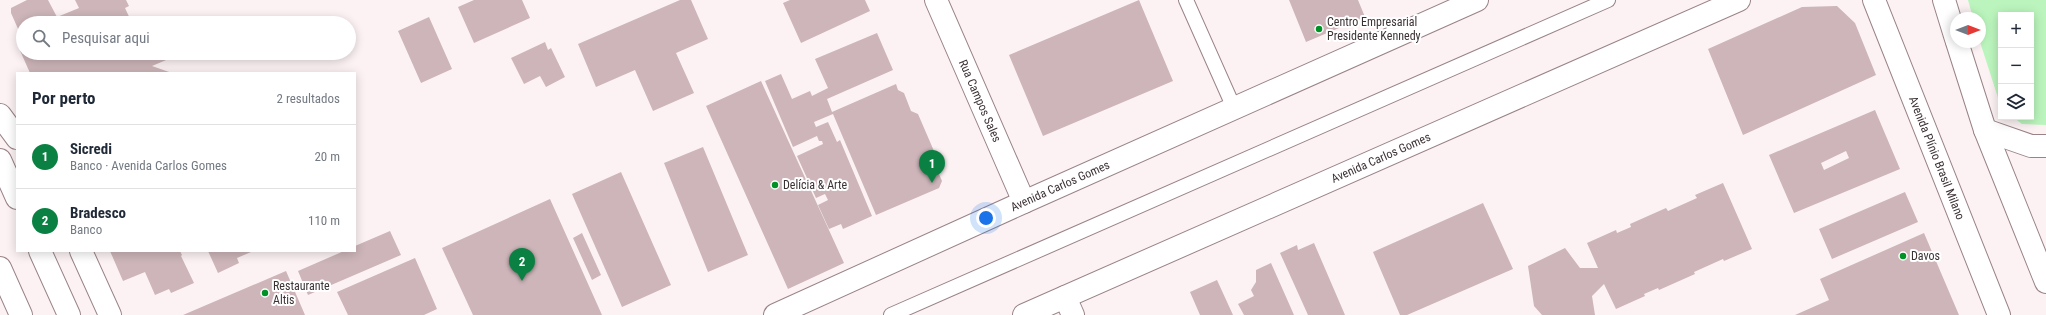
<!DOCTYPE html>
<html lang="pt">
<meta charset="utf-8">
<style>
body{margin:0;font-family:"Roboto Condensed",sans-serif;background:#f6f6f7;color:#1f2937}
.controls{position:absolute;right:12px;top:12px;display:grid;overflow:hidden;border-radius:0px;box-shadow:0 2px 10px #0003}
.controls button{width:36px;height:36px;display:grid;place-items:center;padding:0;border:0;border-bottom:1px solid #e0e1e3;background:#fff;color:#1f2937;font:20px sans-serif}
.compass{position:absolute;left:1950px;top:12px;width:36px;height:36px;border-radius:50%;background:#fff;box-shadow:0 2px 10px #0003;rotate:90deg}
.you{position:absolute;left:986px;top:218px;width:14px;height:14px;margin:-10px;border:3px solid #fff;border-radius:50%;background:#1a73e8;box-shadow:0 0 0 6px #1a73e833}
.badge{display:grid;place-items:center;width:26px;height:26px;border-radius:50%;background:#0b8043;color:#fff;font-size:13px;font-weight:700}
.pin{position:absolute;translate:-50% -33px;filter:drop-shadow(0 1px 2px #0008)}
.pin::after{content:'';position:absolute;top:21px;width:14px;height:12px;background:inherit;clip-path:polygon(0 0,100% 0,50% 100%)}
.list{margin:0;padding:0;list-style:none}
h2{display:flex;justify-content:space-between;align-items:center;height:52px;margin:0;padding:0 16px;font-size:17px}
h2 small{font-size:13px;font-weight:400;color:#747a83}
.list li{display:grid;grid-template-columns:26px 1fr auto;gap:12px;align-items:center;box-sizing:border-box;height:64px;padding:0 16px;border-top:1px solid #e0e1e3}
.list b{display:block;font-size:15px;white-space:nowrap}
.list p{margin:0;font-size:13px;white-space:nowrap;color:#747a83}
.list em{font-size:13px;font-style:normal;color:#747a83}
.icon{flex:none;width:22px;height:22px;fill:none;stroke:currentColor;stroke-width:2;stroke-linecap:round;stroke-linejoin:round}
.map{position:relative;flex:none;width:2046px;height:315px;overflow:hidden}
.search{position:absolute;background:#fff;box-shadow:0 2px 10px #0003;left:16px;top:16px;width:340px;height:44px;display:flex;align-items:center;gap:10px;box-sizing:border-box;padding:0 14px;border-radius:22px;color:#747a83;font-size:15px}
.panel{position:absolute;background:#fff;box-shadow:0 2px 10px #0003;left:16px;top:72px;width:340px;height:180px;border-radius:0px}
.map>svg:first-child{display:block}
.green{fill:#bbf5bd}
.building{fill:#cdb5b9;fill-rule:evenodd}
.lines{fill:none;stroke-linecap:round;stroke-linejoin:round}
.lane-casing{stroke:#998387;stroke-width:16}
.street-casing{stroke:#998387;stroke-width:24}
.secondary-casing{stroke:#998387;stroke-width:24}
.primary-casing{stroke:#998387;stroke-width:24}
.lane{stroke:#fff;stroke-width:14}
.street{stroke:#fff;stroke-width:22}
.secondary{stroke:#fff;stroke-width:22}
.primary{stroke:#fff;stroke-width:22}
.poi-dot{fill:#009227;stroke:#fff;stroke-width:1.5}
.labels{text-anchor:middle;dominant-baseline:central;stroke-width:4;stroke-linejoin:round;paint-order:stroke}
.poi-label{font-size:12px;fill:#3b3234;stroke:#fff;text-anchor:start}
.street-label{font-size:12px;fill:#3b3234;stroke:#fff}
</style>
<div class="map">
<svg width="2046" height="315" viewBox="0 0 2046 315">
<rect width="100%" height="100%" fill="#fcf2f4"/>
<path class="green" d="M1968,0h78v125l-24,-1 -9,-7h18v-102h-30v92l-21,-65v-24h-7z"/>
<path class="building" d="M27,0h21l9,17 22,-9 -4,-8h51l3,6 -4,2 7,15h-109v30h154l1,2 -26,11 20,7h-142l-12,-27 5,-6 -12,-27v-5z
M474,0h48l8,18 -56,25 -16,-36z
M680,0h11l17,39 -32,14 18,40 -41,18 -18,-41 -39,17 -18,-43z
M790,0h75l5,11 -69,32 -18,-40z
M1139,0l34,81 -130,55 -34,-81z
M1289,0h69l7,17 -59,25z
M1837,6l18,17 21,52 -133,60 -35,-86 94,-42z
M429,17l23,52 -31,14 -23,-52z
M877,33l16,37 -66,29 5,13 64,-28 2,6 6,3 7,18 7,3 19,44 -2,7 7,16 -3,7 -63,27 -43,-101 -19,8 2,5 12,-5 9,20 3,-2 32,76 -29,13 -2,-5 -12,5 -11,-24 10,-5 -3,-6 -9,4 -19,-42 26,-12 -1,-3h-3l-2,-5 -24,11 -28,-66 16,-7 11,25 18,-8 2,5 16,-8 -13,-29z
M545,42l3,8 3,-2 14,29 -19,10 -6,-11 -16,8 -13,-26z
M761,81l83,182 -56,26 -82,-183z
M1875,110l25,59 -106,44 -25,-58zM1846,151l3,7 -25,12 -3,-7z
M703,147l45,108 -40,17 -44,-109z
M621,172l50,113 -49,22 -50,-113z
M1723,183l29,66 -28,12 -1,-2 -29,13 1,2 -36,16 -1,-2 -14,6 1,2 -29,13 -12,-25 -12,12 3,19h-53l-8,-9 -6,-40 37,-18 15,20h18l-11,-25 29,-13 1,3 14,-6 -1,-3 36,-16 2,3 29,-13 -2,-3z
M1905,192l13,30 -86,37 -13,-30z
M550,199l52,116h-129l-31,-67z
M1483,203l30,66 -106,46h-7l-27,-63z
M390,231l11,24 -93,40 -10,-24 46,-20h11v-5z
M582,233l19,42 -9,5 -19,-42z
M1924,233l35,82h-164l34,-15 -9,-21z
M1314,243l31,72h-37l-28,-62 17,-8 1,5z
M110,251h70l2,4 -1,1 13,27 -23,10 -2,-4 -14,6 -10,-23 -22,9z
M208,251h42l1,1 -14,6 2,5 -21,10z
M415,258l22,51 -13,6h-76l-11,-23z
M1271,263l23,52h-50l-6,-11 16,-8 -3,-6 5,-8v-12z
M286,271l19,44h-122z
M1217,280l16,35h-33l-10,-23z"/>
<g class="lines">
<defs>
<path id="lane" d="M1186,0l48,108
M891,315l717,-315"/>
<path id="street" d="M1985,130l46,16h15"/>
<g id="secondary">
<path id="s1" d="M936,0l88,202"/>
<path id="s2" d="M1874,0l125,315"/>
<path d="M1944,0l12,39"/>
<path d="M1957,42l28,88 61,152"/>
<path d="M0,115l17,23"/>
<path d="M0,160l17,38"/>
<path d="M40,251l29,64"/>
<path d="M81,251l29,64"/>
<path d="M0,268l21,47"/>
<path d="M1065,297l8,18"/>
</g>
<g id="primary">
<path id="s3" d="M775,315l249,-113 453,-202"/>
<path id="s4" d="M1024,315l715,-315"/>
</g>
</defs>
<use href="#lane" class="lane-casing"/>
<use href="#street" class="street-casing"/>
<use href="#secondary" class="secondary-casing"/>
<use href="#primary" class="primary-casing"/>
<use href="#lane" class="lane"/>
<use href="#street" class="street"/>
<use href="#secondary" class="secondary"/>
<use href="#primary" class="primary"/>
</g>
<g class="poi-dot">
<circle cx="1319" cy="29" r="4"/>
<circle cx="775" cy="185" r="4"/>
<circle cx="1903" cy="256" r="4"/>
<circle cx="265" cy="293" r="4"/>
</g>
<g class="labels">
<g class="poi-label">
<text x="1327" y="22">Centro Empresarial<tspan x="1327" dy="14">Presidente Kennedy</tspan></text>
<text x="783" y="185">Delícia &amp; Arte</text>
<text x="1911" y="256">Davos</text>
<text x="273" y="286">Restaurante<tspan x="273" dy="14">Altis</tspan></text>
</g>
<g class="street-label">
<text stroke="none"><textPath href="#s1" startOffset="110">Rua Campos Sales</textPath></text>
<text stroke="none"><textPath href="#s4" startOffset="390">Avenida Carlos Gomes</textPath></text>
<text stroke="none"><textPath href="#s2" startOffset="170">Avenida Plínio Brasil Milano</textPath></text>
<text stroke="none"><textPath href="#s3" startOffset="313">Avenida Carlos Gomes</textPath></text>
</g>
</g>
</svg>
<div class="controls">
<button>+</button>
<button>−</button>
<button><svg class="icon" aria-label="layers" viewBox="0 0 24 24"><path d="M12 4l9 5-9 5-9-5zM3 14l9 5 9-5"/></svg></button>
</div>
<svg class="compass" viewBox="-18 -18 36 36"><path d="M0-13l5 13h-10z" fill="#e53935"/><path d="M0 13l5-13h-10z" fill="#747a83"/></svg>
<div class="you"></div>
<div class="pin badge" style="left:932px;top:183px">1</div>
<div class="pin badge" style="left:522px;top:281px">2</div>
<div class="search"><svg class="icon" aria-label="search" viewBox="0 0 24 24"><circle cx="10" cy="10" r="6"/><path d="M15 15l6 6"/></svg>Pesquisar aqui</div>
<section class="panel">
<h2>Por perto<small>2 resultados</small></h2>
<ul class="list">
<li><span class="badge">1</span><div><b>Sicredi</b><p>Banco · Avenida Carlos Gomes</p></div><em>20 m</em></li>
<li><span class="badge">2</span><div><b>Bradesco</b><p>Banco</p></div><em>110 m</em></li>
</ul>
</section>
</div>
